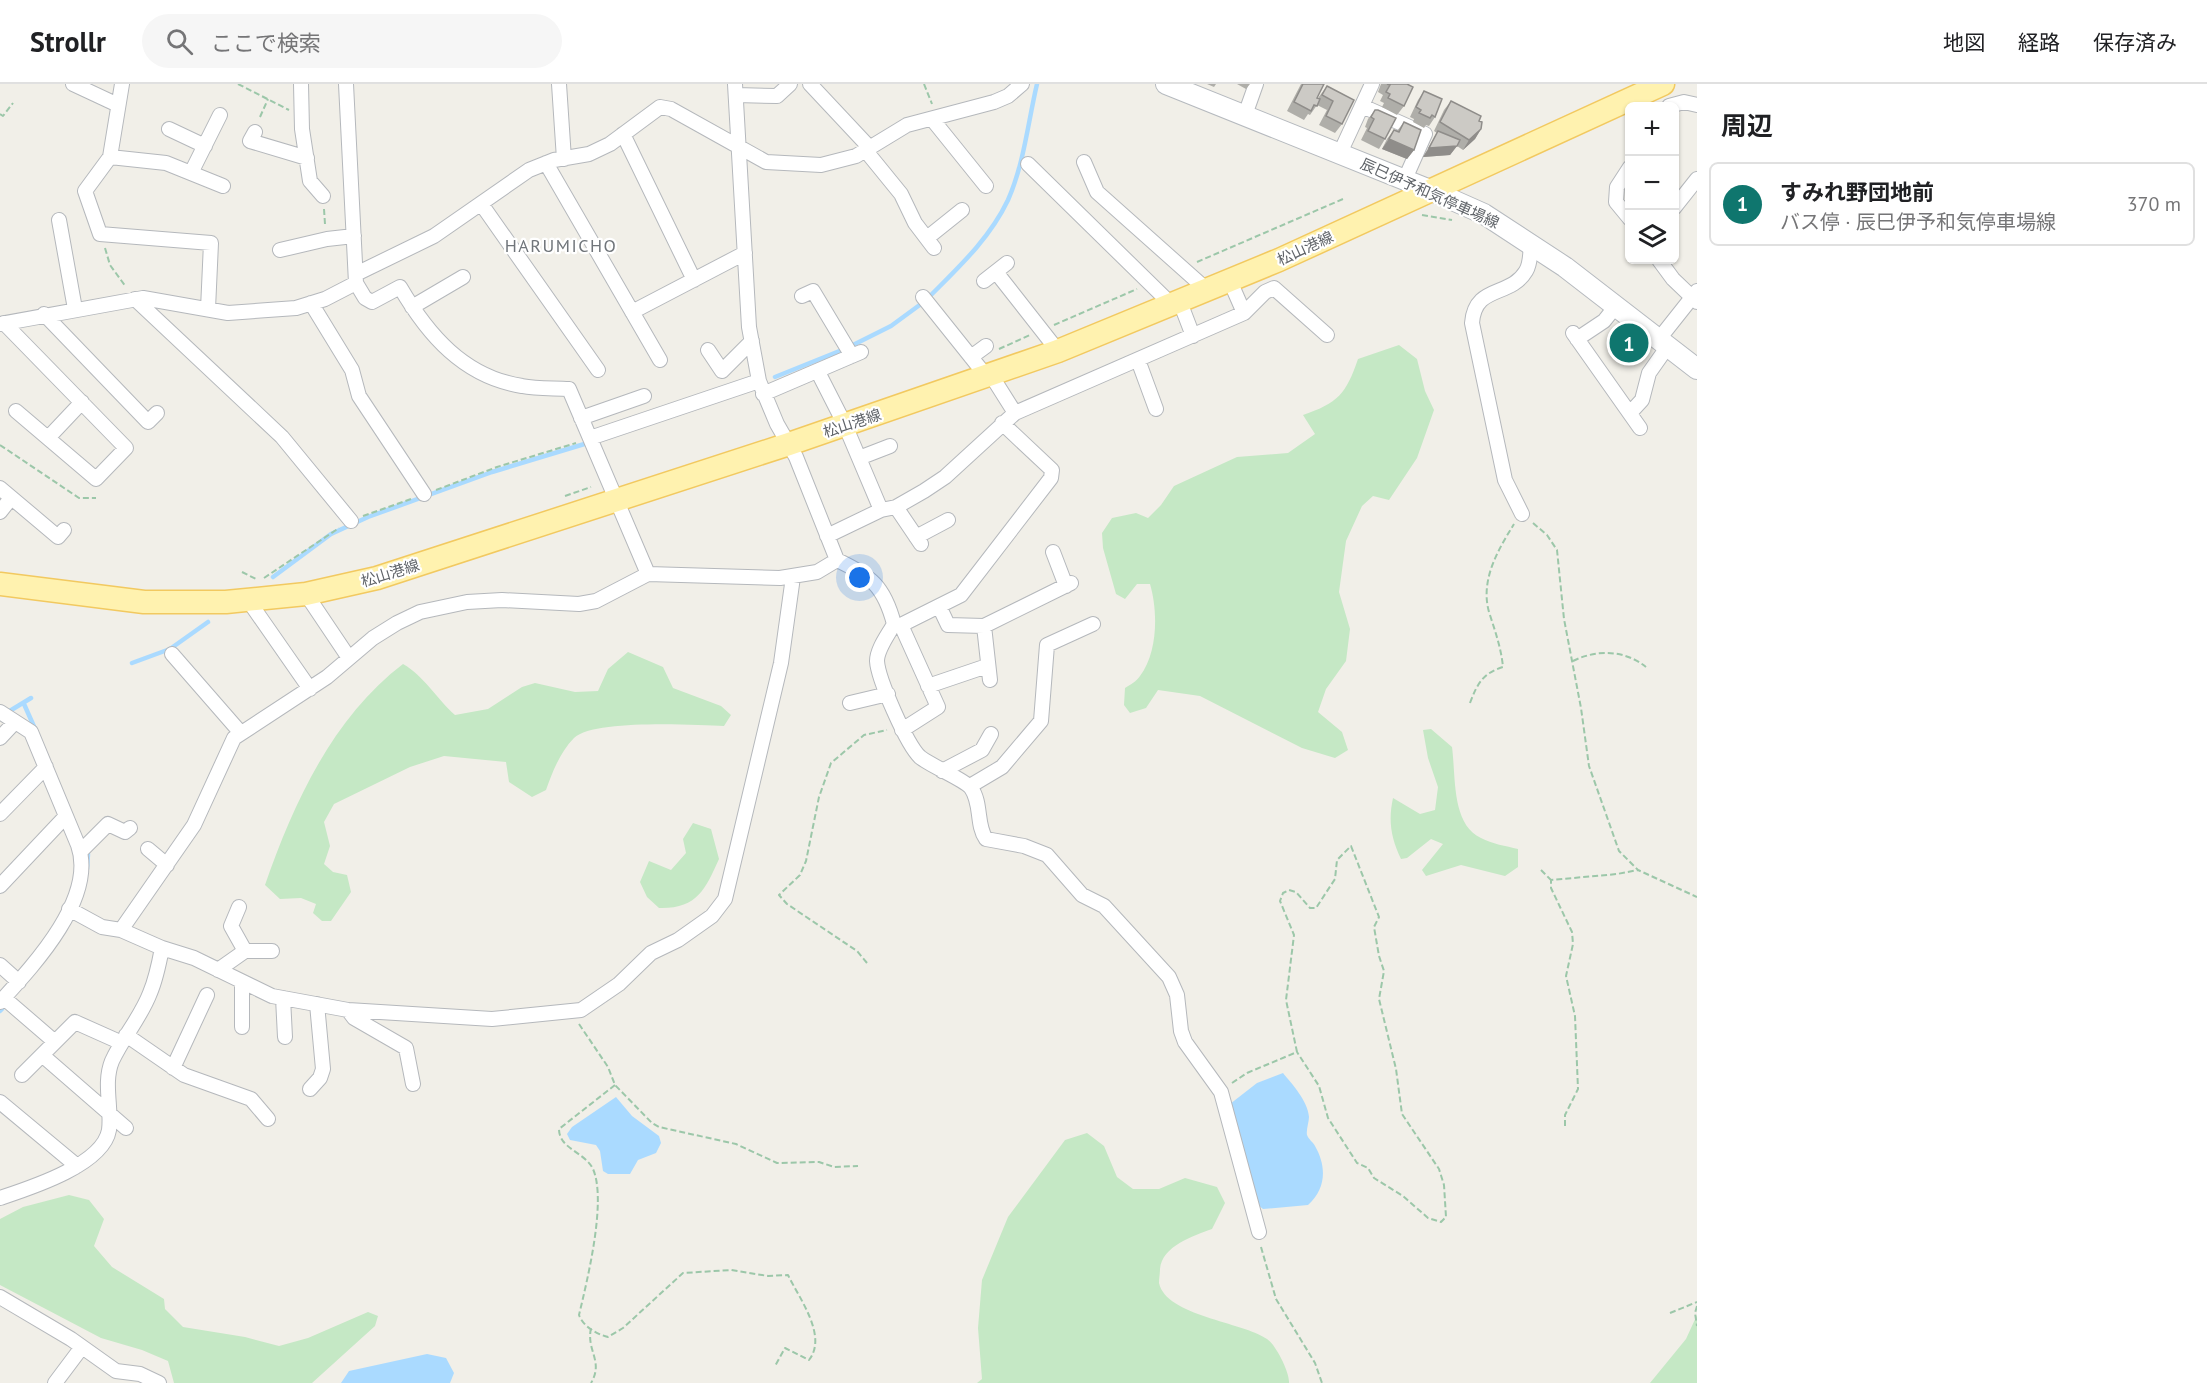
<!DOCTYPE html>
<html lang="ja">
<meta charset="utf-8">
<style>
body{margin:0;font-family:"PT Sans","Noto Sans JP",sans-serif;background:#f6f6f6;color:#202124}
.controls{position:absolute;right:18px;top:18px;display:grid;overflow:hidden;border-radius:9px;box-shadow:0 2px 4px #0004}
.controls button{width:54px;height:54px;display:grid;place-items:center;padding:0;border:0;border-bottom:2px solid #e0e0e0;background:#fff;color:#202124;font:30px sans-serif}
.you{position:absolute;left:860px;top:494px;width:21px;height:21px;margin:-15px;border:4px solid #fff;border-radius:50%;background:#1a73e8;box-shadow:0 0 0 9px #1a73e833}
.badge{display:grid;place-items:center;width:39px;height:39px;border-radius:50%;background:#0f766e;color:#fff;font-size:20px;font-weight:700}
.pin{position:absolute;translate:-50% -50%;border:3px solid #fff;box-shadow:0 2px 6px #0006}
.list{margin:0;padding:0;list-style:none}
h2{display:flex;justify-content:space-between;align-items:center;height:78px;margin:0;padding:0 24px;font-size:26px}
h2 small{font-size:20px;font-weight:400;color:#757577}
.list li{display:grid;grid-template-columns:39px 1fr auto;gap:18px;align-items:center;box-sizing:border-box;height:84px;margin:0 12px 12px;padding:0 12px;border:2px solid #e0e0e0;border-radius:9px}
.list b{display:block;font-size:22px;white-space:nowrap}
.list p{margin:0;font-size:20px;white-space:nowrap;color:#757577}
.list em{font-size:20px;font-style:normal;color:#757577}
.icon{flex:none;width:33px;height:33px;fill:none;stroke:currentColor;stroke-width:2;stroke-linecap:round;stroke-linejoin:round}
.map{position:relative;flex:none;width:1697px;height:1299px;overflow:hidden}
header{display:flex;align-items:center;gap:36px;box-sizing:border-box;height:84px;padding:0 30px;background:#fff;border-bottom:2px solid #e0e0e0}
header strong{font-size:28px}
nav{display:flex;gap:33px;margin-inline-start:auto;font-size:21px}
.search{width:420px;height:54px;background:#f6f6f6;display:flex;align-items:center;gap:15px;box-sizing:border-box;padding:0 21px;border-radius:33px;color:#757577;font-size:22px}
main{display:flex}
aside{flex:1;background:#fff}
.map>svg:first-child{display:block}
.green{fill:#c5e8c5}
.water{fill:#aadaff}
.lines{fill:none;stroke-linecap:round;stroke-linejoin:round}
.stream{stroke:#aadaff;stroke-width:4.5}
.minor-casing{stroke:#b5b8bc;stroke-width:16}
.secondary-casing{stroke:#b6babf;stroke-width:22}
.primary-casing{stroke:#f2c960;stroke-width:25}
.path{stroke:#9cc7a9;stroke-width:2;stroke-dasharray:6 3;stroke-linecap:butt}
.minor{stroke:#fff;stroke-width:14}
.secondary{stroke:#fff;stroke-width:20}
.primary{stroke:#fff2af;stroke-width:22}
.wall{fill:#afaea9}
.shaded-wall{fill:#8f8d8a}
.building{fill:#cccac5;stroke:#8f8d8a;stroke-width:1.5}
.labels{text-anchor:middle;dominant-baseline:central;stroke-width:4.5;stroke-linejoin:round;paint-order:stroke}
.street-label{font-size:15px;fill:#5f6368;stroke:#fff}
.quarter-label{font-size:18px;letter-spacing:1.5px;fill:#70757a;stroke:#fff}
</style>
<header>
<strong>Strollr</strong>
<div class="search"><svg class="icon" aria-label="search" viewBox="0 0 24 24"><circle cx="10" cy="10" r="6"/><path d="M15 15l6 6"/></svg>ここで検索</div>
<nav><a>地図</a><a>経路</a><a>保存済み</a></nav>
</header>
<main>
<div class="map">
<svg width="1697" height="1299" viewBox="0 0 1697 1299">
<rect width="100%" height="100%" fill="#f1efe8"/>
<path class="green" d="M1399,261l18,14 8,32 9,19 -17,48 -28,42 -16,-4 -11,10 -16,35 -7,51 11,37 -4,32 -20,28 -8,23 24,20 6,18 -13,8 -33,-10 -102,-52 -42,-6 -12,18 -16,5 -6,-8 1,-17c5,-3 12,-7 15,-12 18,-24 18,-65 10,-92h-13l-12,15 -9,-5 -13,-46 -1,-15 10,-15 24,-5 12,5 13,-13 13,-19 63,-29 51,-4 27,-19 -12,-19c35,-12 43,-21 55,-56z
M628,568l35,15 10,21 48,18 10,9 -7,11c-29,-1 -130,-7 -150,12 -14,14 -22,35 -28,52l-14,7 -23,-15 -3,-20 -62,-6 -34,11 -76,37 -10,18 6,24 -6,18 9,8 14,3 4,17 -20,29h-9l-9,-8 3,-9 -15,-6 -21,1 -15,-14c28,-81 68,-168 138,-221 21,12 34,35 52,51l33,-6 34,-22 13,-4 40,9 23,-1 10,-22z
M1431,645l21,18c4,29 -1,77 29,91 11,6 25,8 37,11v18l-13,9 -44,-11 -35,11 -4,-6 21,-26 -12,-5 -24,19 -6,1c-10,-21 -13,-38 -8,-61l27,16 15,-4 3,-23 -10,-29 -5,-28z
M693,739l18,6 8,30c-14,31 -22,50 -60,49l-12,-11 -7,-15 9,-21 22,9 15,-17 -3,-14z
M1087,1049l17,13 13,31 16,12h26l26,-11 32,9 8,16 -13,26c-19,7 -50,17 -52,40 0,4 -1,10 -1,14 7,33 84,39 108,56 9,6 23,34 22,44h-312l5,-4 -4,-51 4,-48 26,-63 57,-77z
M69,1111l20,5 15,19 -10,27 18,21 52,32 1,10 18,18 62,10 34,9 29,-8 60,-26 10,4 -3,10 -63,57h-138l-6,-22 -26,-11 -41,-12 -101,-53v-66l23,-12z
M1697,1231v68h-47l36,-44z"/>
<path class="water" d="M1283,989c9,11 25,28 26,44 0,5 -3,13 -2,18 2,5 6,7 8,11 12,21 11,43 -7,59l-45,4 -5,-4 -28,-101 27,-21z
M616,1013l16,19 27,20 2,7 -5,10 -18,7 -8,14h-22l-5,-3 -3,-20 -4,-6 -26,-5 -3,-6 5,-7z
M427,1270l19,4 8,15 -4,10h-109l8,-12z"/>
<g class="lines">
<path class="stream" d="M930,212c29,-29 60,-58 78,-96 16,-36 20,-78 29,-116
M853,261l38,-19 30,-22
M775,293l67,-27
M273,493l58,-43 37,-17 124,-45 99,-30
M132,579l38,-14 38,-27
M24,620l12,27
M8,628l23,-14
M87,785l1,-15
M0,927l2,-2"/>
<defs>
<path id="minor" d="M73,0l45,21
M122,0l-12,73 -25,34 15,43 111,9 -3,66
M301,0l1,45 8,52 13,15
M346,0l10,199 9,15 7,4 28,-15c28,48 64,90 122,99 15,3 32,2 47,3l79,185
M559,0l5,75
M735,0l14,243 10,54 18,43 19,33 41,103c34,16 47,26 57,64 -6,11 -17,25 -17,37 1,18 30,84 43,96 11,9 45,23 51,31 11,15 5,37 15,51l38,7 23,9 35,40 22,11 65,71 8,18 4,36 4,11 36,50 38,140
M810,0l60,64
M736,11l41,1 13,-12
M1362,22l63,28 -20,45
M1669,22l15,-4 13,3
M1245,31l11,-31
M932,35l54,67
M169,45l36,17
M255,48l-5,9 57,17
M623,50l71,146
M866,67l35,43 14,29 19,25
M1340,69l32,-69
M110,73l56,6 57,23
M1084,78l13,30 110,98
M546,79l114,197
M1028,80l144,141
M1630,83l-13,20 -1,15 14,17
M191,89l29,-58
M482,121l116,165
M1674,124l23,-29
M59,136l16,89
M927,154l35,-28
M280,166l47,-11 27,-3
M1659,176l14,19 24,23
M996,188l62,79
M356,190l78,-38 95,-66 25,-10 35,-6 21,-10 50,-37 11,2 95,53 55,3 35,-9 51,-31 87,-23 14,-6 14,-12
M984,197l23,-18
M1230,197l14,32
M802,212l11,-5 39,65
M923,213l64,80
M135,215l147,138 69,84
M1180,218l13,34
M311,219l41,67 7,26 65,98
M412,223l51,-30
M632,228l113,-59
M44,230l104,108 9,-9
M4,239l122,125 -30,31 -80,-68
M0,240l143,-26 85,15 68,-5 29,-9 31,-16
M1573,249l67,95
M1577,255l27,-18 12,-15
M1659,255l38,-48
M708,266l14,21 30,-30
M971,273l15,-11
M1138,276l18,49
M818,288l27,53 36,85
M991,291l24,38
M763,310l98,-42
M1630,329l12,-13 7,-27 19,-27
M581,334l63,-22
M48,354l34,-36
M590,354l169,-57
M859,374l31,-12
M0,404l58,49 6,-7
M896,423l25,37
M0,428l11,-14
M1522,430l-17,-34 -33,-157c3,-39 38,-25 54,-52 5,-8 4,-19 5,-28
M827,452l54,-26 15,-3 28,-16 21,-14 70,-64 229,-100 21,-21 9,-4 53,47
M916,453l32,-17
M1053,468l13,34
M306,510l43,64
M248,516l62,89
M939,522l9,19 36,1 87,-43
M894,540l7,1 60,-30 90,-117 1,-8 -50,-47
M901,541l37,82 -36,23
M984,542l6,54
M172,570l68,78
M928,602l59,-20
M850,619l38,-9
M0,628l31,20 47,113c19,53 -45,121 -78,157
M0,654l15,-16
M942,687l40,-21 9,-16
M970,702l32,-19 39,-46 6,-76 46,-21
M0,730l46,-47
M148,765l19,16
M80,768l28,-28 17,8 5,-4
M0,802l66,-70
M69,825l33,18 19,3 73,-105 40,-87 93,-61 46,-39 24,-15 23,-11 47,-10 35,-2 77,4 17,-3 52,-27 132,4 37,-6 20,-12
M121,846l41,18 32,10 78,38 76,14 144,9 89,-9 38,-26 32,-31 27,-13 34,-24 13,-17 56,-236 12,-86
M245,867h27
M0,881l19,17
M218,886l27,-19 -14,-25 8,-19
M4,914l51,44
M283,914l2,39
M348,926l6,8 52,30 7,36
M242,943v-45
M126,951l58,40 67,24 17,20
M42,971l84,73
M173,984l34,-73
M22,991l53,-53 47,21
M310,1005l10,-11 3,-9 -6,-65
M0,1018l77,64
M0,1114c30,-10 103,-33 109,-68 3,-22 -6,-47 3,-69 11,-24 29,-44 38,-68 6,-14 9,-29 12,-45
M0,1213l71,42 45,32 24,3 19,9
M55,1299l27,-36"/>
<path id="secondary" d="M1166,0l264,106 54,24 81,53 132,102"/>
<path id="primary" d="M0,500l144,18h82l80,-8 71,-16 412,-134 269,-93 221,-91 384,-176"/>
</defs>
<use href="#minor" class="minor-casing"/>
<use href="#secondary" class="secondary-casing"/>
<use href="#primary" class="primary-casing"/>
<path class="path" d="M238,0l51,26
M924,0l8,20
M0,30l3,2 10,-13
M260,33l8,-18
M324,125l1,15
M1422,131l30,5
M105,164l5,17 16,22
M1197,178l146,-63
M1054,241l83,-36
M999,265l31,-14
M0,361l79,53h17
M436,406l61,-23 79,-24
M565,412l26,-9
M363,432l48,-17
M1533,439l14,12 10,15 7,69 17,89 8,58 30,85 19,19 59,27
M242,488l14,7
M264,494l75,-50
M1573,577c24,-12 52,-11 73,6
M1470,619c7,-19 13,-30 33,-36 -2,-20 -8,-36 -14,-55 -9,-32 9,-62 25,-88
M1541,786l10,10
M867,879l-10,-12 -70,-47 -8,-9 21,-20 6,-14 13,-64 12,-34 33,-28 23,-5
M579,940l29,43 7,18 37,38 7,4 77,17 41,19 42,-1 15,5 24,-1
M1232,999l15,-10 50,-21 -11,-52 8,-65 -14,-34 3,-8 6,-3 7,2 14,16h6l19,-29 2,-19 14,-14 28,71 -5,10 5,29 5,15 -5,28 17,70 6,45 37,55 5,16 2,32 -5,5 -13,-4 -25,-22 -29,-18 -6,-10 -11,-5 -29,-45 -9,-32 -22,-34
M615,1001l-56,44c0,20 26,23 34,40 14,32 -6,112 -14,146 4,11 17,19 29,22l15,-9 60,-55 48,-3 37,6 20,-1c11,23 40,61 21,85l-24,-12 -10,18
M1565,1042v-11l13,-26 -3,-73 -9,-40 7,-32 -1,-12 -21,-44v-8l66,-6 21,-4
M1261,1163l15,52 39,64 7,20
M1697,1222l-2,7 2,13
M1670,1229l27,-11
M591,1244c-5,23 13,33 0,55"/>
<use href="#minor" class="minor"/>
<use href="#secondary" class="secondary"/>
<use href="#primary" class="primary"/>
</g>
<path class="wall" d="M1207,0h9l-2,3z
M1237,0h13l-4,5z
M1301,0h23l-7,14h1l9,-12 27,14 -12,24 -7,9 -16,-8 8,-15 -10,-5 -7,10 -2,-1 -4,6 -17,-9z
M1381,0h26l-3,22 -7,9 -15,-8 2,-4 -4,-2 3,-6 -5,-3z
M1424,7l11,26 -6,9 -3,-1 -2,3 -11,-6 1,-3 -4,-2 8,-17z
M1451,17l28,20 2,8 -6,10 -12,11 -6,-4 -7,9 -27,2 14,-24 -3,-2 10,-21z
M1375,26l10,29 -6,10 -18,-9 6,-12 -2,-1 3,-8z
M1404,38l10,28 -7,9 -25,-10 5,-10 7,-9 3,1z"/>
<path class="shaded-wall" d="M1481,45l-6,10 -12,11 6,-10z
M1389,55l25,11 -7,9 -25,-10z
M1457,62l-7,9 -27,2 6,-9z"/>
<path class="building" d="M1303,0h21l-7,14 3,1 -3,7 -3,-1 -3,6 -17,-9z
M1387,0h20l6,3 -9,19 -16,-8 2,-4 -4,-2 4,-7z
M1327,2l27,14 -12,24 -16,-8 7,-15 -11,-6z
M1424,7l18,8 -7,18 -3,-2 -2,3 -11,-5 2,-3 -5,-3z
M1451,17l30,15 -2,5 3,1 -1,7 -12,11 -29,-18z
M1375,26h3l18,8 -11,21 -17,-8 6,-12 -3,-2z
M1404,38l17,8 -7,20 -25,-11 5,-9 5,2z
M1438,47l22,9 -3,6 -28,2z"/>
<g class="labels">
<g class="street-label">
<text transform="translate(1430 109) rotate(24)">辰巳伊予和気停車場線</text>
<text transform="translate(1305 164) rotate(-25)">松山港線</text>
<text transform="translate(852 339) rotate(-18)">松山港線</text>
<text transform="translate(390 489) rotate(-17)">松山港線</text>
</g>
<g class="quarter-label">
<text x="561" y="161">HARUMICHO</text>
</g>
</g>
</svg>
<div class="controls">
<button>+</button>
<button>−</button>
<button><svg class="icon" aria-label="layers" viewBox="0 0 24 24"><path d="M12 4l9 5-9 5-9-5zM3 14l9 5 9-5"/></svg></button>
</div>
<div class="you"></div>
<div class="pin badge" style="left:1629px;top:259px">1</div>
</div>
<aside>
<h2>周辺<small></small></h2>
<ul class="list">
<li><span class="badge">1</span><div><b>すみれ野団地前</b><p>バス停 · 辰巳伊予和気停車場線</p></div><em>370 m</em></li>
</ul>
</aside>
</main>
